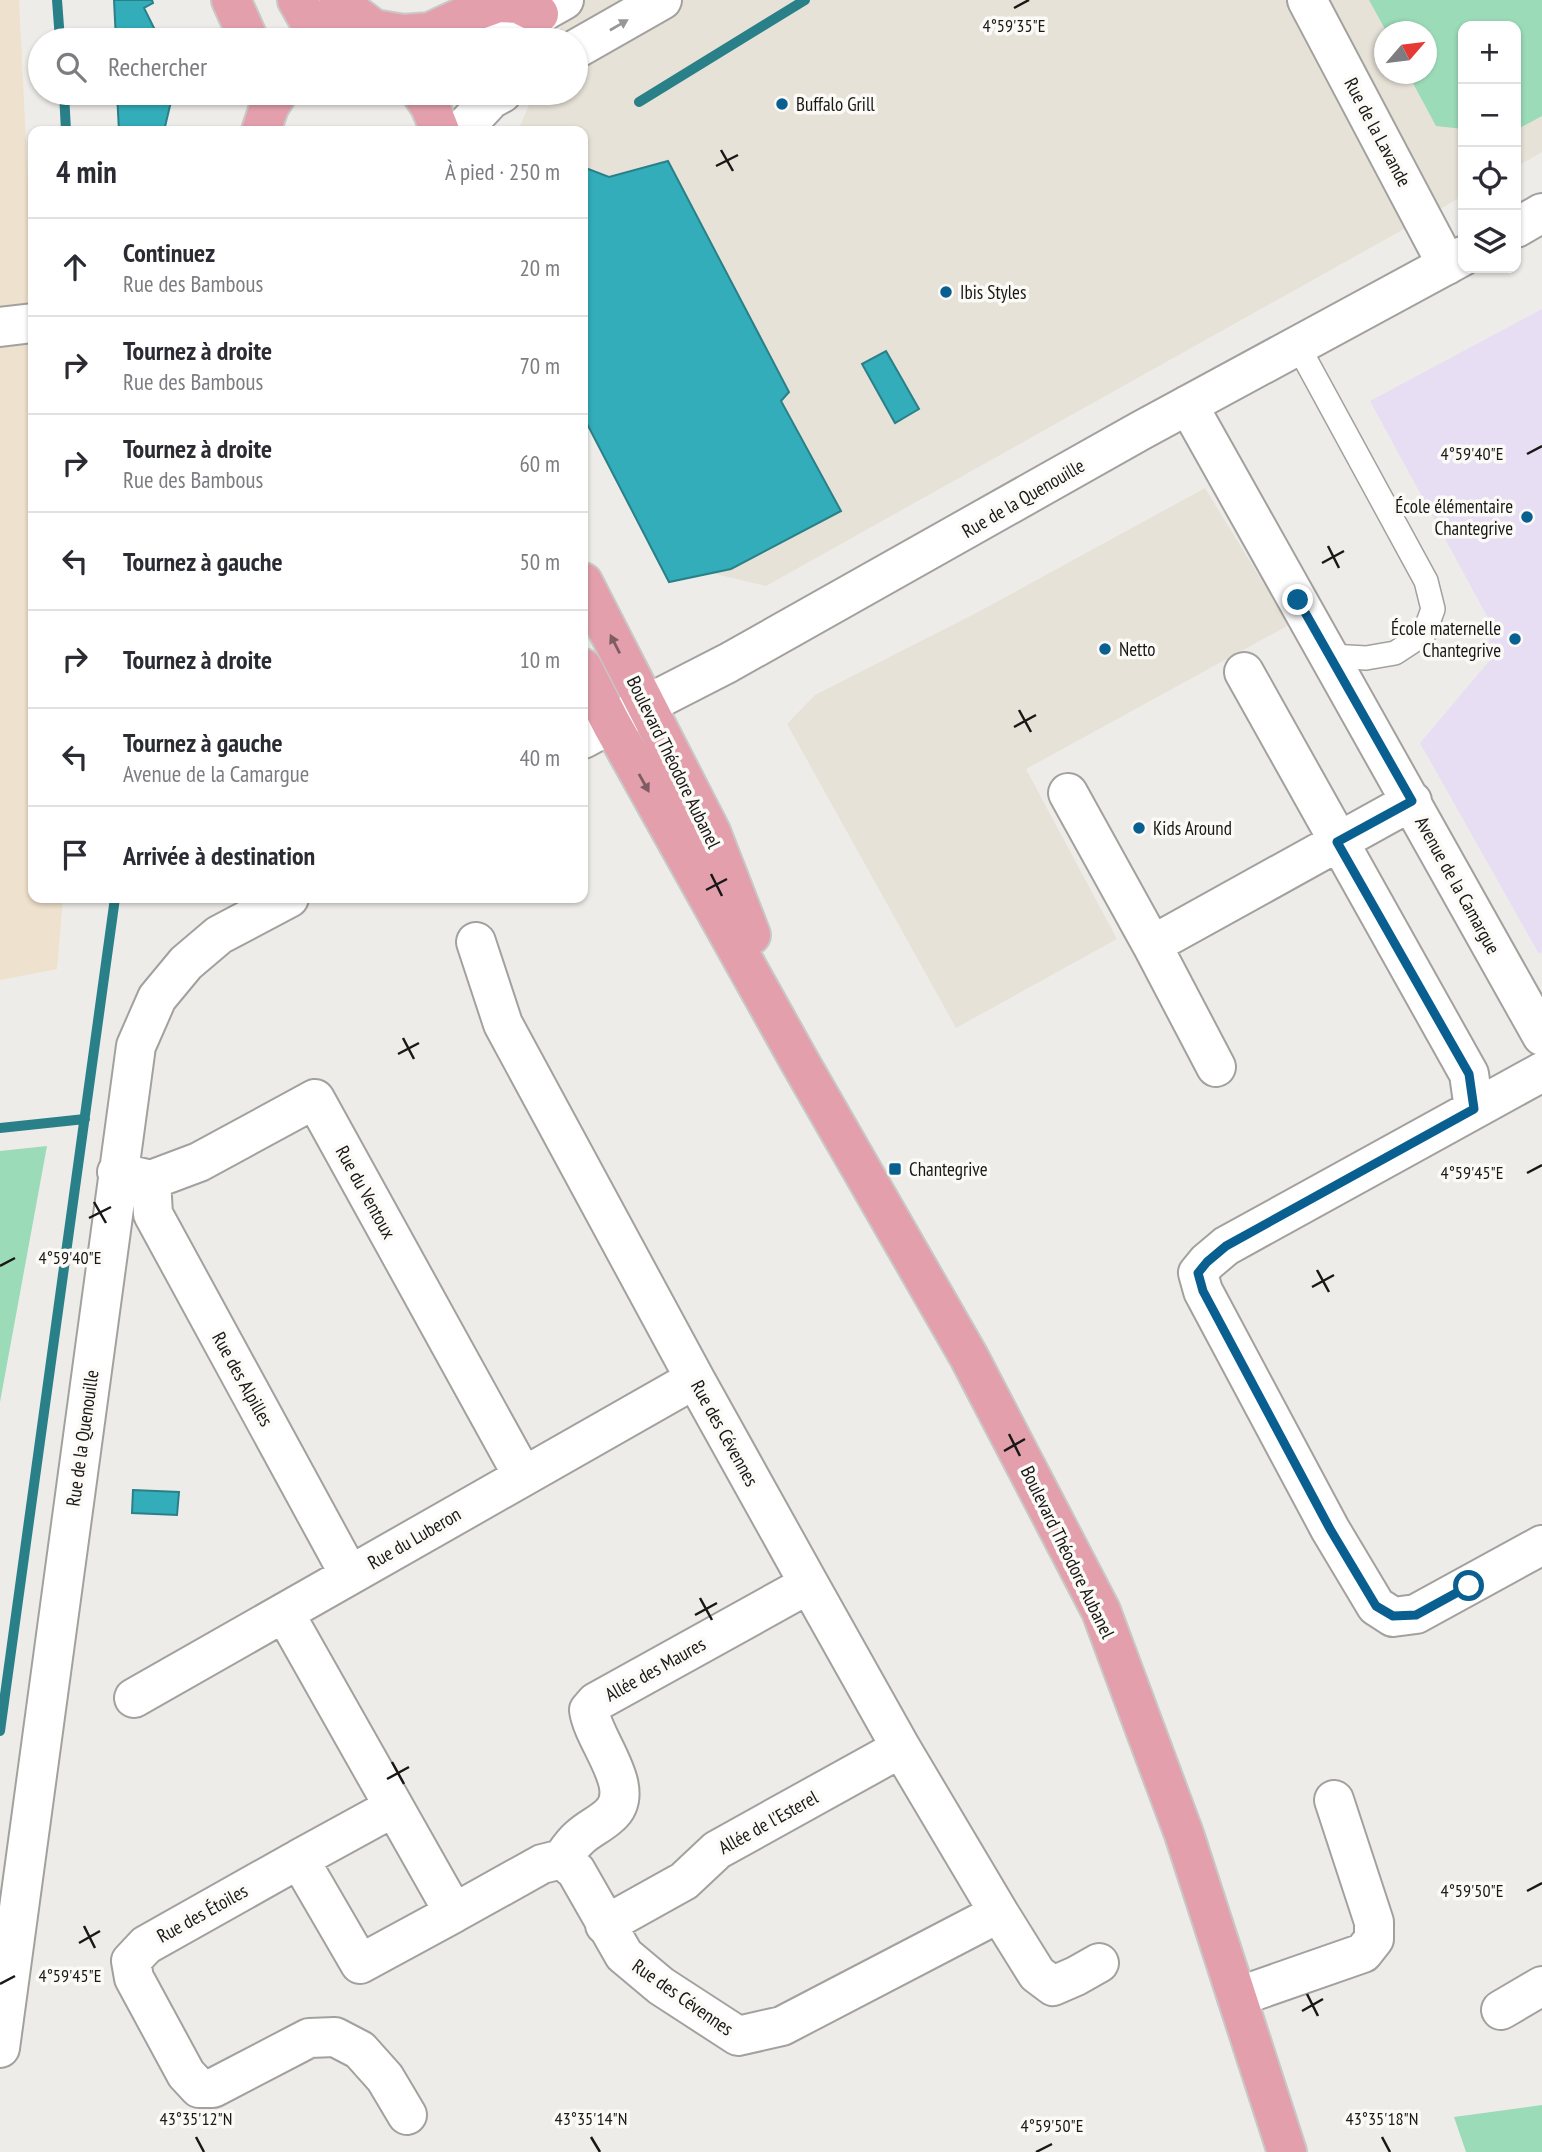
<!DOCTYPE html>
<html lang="fr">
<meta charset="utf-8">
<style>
body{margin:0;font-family:"PT Sans Narrow",sans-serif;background:#f2f2f3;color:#2b2b33}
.controls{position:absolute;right:21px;top:21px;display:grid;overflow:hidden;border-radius:14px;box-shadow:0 2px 5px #0004}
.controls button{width:63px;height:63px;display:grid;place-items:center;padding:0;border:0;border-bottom:2px solid #e1e1e2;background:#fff;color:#2b2b33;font:35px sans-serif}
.compass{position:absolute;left:1374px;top:21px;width:63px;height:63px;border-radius:50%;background:#fff;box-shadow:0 2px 5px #0004;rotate:62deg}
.stop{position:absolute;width:21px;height:21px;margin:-16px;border:5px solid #0a5f91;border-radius:50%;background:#fff}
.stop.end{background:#0a5f91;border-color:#fff;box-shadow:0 2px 7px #0008}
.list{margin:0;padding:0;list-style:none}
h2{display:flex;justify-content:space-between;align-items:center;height:91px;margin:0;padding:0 28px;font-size:30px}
h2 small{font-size:23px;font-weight:400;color:#7c7c81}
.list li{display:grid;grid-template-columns:46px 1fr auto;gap:21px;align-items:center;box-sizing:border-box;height:98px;padding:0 28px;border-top:2px solid #e1e1e2}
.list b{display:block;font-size:26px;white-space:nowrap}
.list p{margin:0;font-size:23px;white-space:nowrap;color:#7c7c81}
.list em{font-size:23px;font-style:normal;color:#7c7c81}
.icon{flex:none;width:38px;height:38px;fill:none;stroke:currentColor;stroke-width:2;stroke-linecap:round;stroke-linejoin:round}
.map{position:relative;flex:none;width:1542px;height:2152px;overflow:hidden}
.search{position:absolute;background:#fff;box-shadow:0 2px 5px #0004;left:28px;top:28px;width:560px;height:77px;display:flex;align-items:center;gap:18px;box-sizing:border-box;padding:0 24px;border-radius:38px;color:#7c7c81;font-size:26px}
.panel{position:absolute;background:#fff;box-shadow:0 2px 5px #0004;left:28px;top:126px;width:560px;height:777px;border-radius:14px}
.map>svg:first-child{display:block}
.built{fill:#e7e2d8;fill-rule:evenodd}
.industrial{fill:#eee1cd}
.education{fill:#e8def3}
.green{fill:#9bdbb8}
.water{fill:#32adb9;stroke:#2a8088;stroke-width:2}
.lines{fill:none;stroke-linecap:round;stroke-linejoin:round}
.stream{stroke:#2a8088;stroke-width:10}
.lane-casing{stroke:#a3a19e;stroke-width:26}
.street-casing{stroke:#a3a19e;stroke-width:42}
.secondary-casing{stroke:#a3a19e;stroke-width:42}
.primary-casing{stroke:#c8c8c7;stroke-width:42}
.lane{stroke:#fff;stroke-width:23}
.street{stroke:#fff;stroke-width:38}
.secondary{stroke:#fff;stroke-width:38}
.primary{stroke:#e3a0ac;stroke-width:38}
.oneway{fill:#989797}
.oneway2{fill:#7e5c62}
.route{stroke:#0a5f91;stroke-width:9}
.ticks{fill:none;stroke:#191817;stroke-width:2.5}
.poi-dot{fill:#0a5f91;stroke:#fcfaf6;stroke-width:2.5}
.labels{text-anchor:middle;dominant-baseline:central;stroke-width:7;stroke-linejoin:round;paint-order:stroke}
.poi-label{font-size:19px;fill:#191817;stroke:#fcfaf6;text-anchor:start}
.street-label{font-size:19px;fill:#191817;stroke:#fcfaf6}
.ticks-label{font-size:18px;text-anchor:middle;fill:#191817;stroke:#fcfaf6;stroke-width:7;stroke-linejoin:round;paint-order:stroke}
</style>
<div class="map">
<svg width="1542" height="2152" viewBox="0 0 1542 2152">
<rect width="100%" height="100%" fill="#eeece9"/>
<path class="built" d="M572,0h970v152l-26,15v-141h-53v170l-697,390 -101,-24 -82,-207v-224h-65l16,-38h42v-53h-21zM1384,32h42v42h-42z
M1205,488l84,137 -263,144 91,170 -161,89 -169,-304 28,-29 165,-84z"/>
<path class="industrial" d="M0,0h19l14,283v615h30l-6,71 -57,11z"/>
<path class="education" d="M1542,309v643l-3,2 -119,-211 70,-83 -2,-42 -118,-217z"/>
<path class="green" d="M1369,0h173v116l-26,14v-104h-53v103l-27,-3 -28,-52h18v-42l-40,-1z
M47,1146l-47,256v-251z
M1542,2105v47h-76l-12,-35z"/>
<path class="water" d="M114,0h38l1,3 -9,5 16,32h-44z
M117,93h56l-9,38h-45z
M668,161l121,231 -8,9 60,110 -110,58 -62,13 -86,-166v-249l26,10z
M886,351l33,58 -24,14 -33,-59z
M133,1490l46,2 -2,23 -45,-2z"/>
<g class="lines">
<path class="stream" d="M57,0l3,40
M64,93l2,38
M639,102l166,-102
M0,1128l85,-9
M0,1731l115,-833"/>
<defs>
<path id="lane" d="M1298,346l128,235 7,28 -9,25 -29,19 -29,5 -36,-2"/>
<path id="street" d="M1307,0l140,265
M493,40l71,-40
M576,49l86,-49
M461,131l30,-32 11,-6
M0,327l33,-4
M1188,405l354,631
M1244,672l225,402 5,35
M583,739l63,-34
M1068,793l84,152 260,-144
M476,942l27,82 192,355 114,205 92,164 98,165 -217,113 -44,10 -77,-50 -37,-31 -48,-84 -14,-12
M1152,945l64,122
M1542,1072l-316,174 -19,16 -9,11 5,18 127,238 46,77 17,11 23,-3 126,-69
M117,1172l34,8 48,-18 116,-63 208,377
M151,1180l2,34 196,360
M285,1614l169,299 -94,51 -61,-105 -153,86 -15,16 3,17 52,96 13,14h14l96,-50 26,-1 25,13 25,28 22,37
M134,1698l561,-319
M299,1859l95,-52
M562,1859c5,-7 10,-15 17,-21 9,-9 22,-14 31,-23 29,-26 -17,-74 -21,-105l7,-8 213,-118
M454,1913l88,-49 20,-5
M999,1913l38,61 16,12 23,-10 23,-13
M605,1925l79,-44 33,-31 184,-102
M1237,1997l126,-44 11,-14v-17l-40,-122
M1501,2010l41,-24
M0,2048l136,-1002 21,-48 29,-35 33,-28 70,-37"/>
<path id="secondary" d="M1516,228l26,-15
M646,705l82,-42 412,-232 323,-175"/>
<path id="primary" d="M231,0l18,40
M297,0l16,28 13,12
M339,0l3,5 32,24 29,5 27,-2 43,-20 25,-9 20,1 21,10
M421,93l9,13 10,25
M261,131l8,-24 9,-14
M583,582l128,250 40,103
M583,668l28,55 190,341 168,293 132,254 83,223 103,318"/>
</defs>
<use href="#lane" class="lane-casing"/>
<use href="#street" class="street-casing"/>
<use href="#secondary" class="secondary-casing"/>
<use href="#primary" class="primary-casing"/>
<use href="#lane" class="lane"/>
<use href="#street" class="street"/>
<use href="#secondary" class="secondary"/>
<use href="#primary" class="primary"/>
</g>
<defs><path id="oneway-solid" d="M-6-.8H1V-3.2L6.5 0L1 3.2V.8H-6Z" transform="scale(1.75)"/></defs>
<use class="oneway" href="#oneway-solid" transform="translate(619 25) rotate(-30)"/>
<g class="oneway2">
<use href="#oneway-solid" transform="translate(615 644) rotate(-117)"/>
<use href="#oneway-solid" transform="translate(644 783) rotate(61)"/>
</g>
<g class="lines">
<path class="route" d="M1298,600l114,201 -75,41 132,232 5,35 -248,137 -19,16 -9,11 5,18 127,238 46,77 17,10 23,-1 53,-29"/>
</g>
<path class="ticks" d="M1014,8l15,-8M721,150l12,21M716,166l22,-11M1527,454l15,-8M1328,546l11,22M1322,563l22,-12M1019,710l12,22M1014,727l22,-12M711,874l11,22M706,890l21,-11M403,1038l11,21M398,1054l21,-11M1527,1173l15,-8M94,1202l12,21M89,1218l22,-11M0,1266l15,-8M1317,1270l12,22M1312,1287l22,-12M1009,1434l11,22M1004,1451l21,-12M700,1598l12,22M695,1615l22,-12M392,1762l12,22M387,1779l22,-12M1527,1891l15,-8M84,1926l11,22M79,1943l21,-12M0,1984l15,-8M1307,1994l11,22M1302,2011l21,-12M196,2137l8,15M591,2137l9,15M1382,2137l8,15M1036,2152l16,-8"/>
<g class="poi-dot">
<circle cx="782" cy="104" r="7"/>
<circle cx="946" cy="292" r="7"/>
<circle cx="1527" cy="517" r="7"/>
<circle cx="1515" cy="639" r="7"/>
<circle cx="1105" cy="649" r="7"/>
<circle cx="1139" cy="828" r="7"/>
<rect x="888" y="1162" width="14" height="14" rx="3.5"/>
</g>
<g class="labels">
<g class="poi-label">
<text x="796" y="104">Buffalo Grill</text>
<text x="960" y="292">Ibis Styles</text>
<text x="1513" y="506" text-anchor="end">École élémentaire<tspan x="1513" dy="22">Chantegrive</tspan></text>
<text x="1501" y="628" text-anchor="end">École maternelle<tspan x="1501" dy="22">Chantegrive</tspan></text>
<text x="1119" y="649">Netto</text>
<text x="1153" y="828">Kids Around</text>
<text x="909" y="1169">Chantegrive</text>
</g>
<g class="street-label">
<text transform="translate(1378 132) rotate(62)">Rue de la Lavande</text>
<text transform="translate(1023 498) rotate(-30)">Rue de la Quenouille</text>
<text transform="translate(674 762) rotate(64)">Boulevard Théodore Aubanel</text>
<text transform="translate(1458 885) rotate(61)">Avenue de la Camargue</text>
<text transform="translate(366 1192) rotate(61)">Rue du Ventoux</text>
<text transform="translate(243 1379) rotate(61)">Rue des Alpilles</text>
<text transform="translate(725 1433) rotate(61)">Rue des Cévennes</text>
<text transform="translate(82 1438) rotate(-82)">Rue de la Quenouille</text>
<text transform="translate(414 1538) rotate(-30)">Rue du Luberon</text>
<text transform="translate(1068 1552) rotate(64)">Boulevard Théodore Aubanel</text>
<text transform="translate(655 1669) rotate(-29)">Allée des Maures</text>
<text transform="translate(768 1822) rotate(-29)">Allée de l'Esterel</text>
<text transform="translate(202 1913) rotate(-29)">Rue des Étoiles</text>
<text transform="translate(683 1997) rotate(35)">Rue des Cévennes</text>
</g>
</g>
<g class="ticks-label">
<text x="1014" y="32">4°59'35"E</text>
<text x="1472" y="460">4°59'40"E</text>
<text x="1472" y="1179">4°59'45"E</text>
<text x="70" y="1264">4°59'40"E</text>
<text x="1472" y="1897">4°59'50"E</text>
<text x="70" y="1982">4°59'45"E</text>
<text x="196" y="2125">43°35'12"N</text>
<text x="591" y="2125">43°35'14"N</text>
<text x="1382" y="2125">43°35'18"N</text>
<text x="1052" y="2132">4°59'50"E</text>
</g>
</svg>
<div class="controls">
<button>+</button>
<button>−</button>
<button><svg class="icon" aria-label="locate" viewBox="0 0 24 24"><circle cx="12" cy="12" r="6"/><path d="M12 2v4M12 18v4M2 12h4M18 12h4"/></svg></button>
<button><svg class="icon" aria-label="layers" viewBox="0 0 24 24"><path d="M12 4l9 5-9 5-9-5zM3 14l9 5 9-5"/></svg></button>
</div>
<svg class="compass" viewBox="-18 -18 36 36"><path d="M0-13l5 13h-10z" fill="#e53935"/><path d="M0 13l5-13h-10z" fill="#7c7c81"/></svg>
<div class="stop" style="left:1469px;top:1586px"></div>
<div class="stop end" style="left:1298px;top:600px"></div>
<div class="search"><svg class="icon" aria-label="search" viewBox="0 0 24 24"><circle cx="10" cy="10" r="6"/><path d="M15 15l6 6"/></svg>Rechercher</div>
<section class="panel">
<h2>4 min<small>À pied · 250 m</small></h2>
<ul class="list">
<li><svg class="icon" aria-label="ahead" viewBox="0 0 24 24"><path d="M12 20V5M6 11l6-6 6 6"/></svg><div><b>Continuez</b><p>Rue des Bambous</p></div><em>20 m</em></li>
<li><svg class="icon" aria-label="right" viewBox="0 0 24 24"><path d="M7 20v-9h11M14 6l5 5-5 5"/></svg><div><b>Tournez à droite</b><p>Rue des Bambous</p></div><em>70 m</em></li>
<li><svg class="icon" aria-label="right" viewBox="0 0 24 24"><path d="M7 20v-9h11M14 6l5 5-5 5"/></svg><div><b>Tournez à droite</b><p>Rue des Bambous</p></div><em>60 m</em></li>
<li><svg class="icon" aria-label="left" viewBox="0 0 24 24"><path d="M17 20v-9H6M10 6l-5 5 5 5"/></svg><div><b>Tournez à gauche</b></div><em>50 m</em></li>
<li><svg class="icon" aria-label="right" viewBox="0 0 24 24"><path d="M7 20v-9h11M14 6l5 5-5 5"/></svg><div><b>Tournez à droite</b></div><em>10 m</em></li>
<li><svg class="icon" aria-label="left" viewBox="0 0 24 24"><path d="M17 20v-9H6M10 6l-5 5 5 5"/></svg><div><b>Tournez à gauche</b><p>Avenue de la Camargue</p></div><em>40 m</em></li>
<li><svg class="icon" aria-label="arrive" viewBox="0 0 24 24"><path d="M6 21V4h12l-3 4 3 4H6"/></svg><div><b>Arrivée à destination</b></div></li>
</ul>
</section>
</div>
